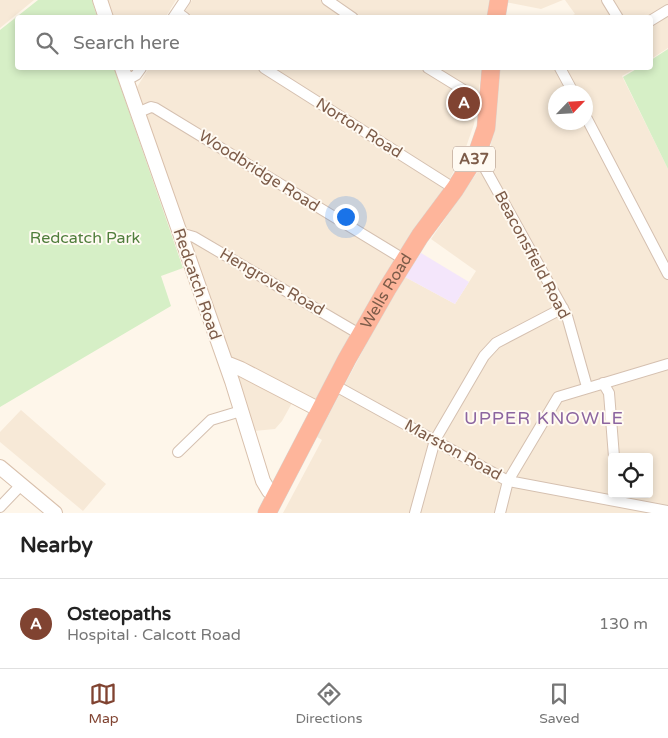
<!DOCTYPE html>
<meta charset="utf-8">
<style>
body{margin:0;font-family:"Varela Round",sans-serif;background:#f6f6f6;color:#222}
.controls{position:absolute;right:15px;bottom:15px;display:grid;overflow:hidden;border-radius:5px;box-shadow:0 2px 8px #0003}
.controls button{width:45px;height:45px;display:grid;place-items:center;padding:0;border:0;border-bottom:1px solid #e0e0e0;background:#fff;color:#222;font:25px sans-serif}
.compass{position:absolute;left:548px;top:85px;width:45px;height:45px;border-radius:50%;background:#fff;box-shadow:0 2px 8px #0003;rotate:65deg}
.you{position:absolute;left:345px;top:216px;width:18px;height:18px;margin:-12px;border:4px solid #fff;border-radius:50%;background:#1a73e8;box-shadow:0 0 0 8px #1a73e833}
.badge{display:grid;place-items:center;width:32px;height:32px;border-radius:50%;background:#804331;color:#fff;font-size:16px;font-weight:700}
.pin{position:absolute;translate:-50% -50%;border:2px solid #fff;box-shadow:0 1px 5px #0006}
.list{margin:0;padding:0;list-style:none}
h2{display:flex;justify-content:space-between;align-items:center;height:65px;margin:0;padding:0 20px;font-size:21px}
h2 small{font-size:16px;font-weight:400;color:#767676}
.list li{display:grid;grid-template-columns:32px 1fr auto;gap:15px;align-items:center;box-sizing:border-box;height:90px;padding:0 20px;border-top:1px solid #e0e0e0}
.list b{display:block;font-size:19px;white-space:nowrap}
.list p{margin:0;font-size:16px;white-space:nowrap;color:#767676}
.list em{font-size:16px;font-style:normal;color:#767676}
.icon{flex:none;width:28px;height:28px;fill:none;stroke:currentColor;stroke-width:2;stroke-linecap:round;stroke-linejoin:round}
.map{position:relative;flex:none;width:668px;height:513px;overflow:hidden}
.search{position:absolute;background:#fff;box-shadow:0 2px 8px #0003;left:15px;right:15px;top:15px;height:55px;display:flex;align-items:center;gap:12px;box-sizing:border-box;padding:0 18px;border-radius:5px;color:#767676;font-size:19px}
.sheet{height:155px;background:#fff}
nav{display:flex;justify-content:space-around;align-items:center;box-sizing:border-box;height:70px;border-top:1px solid #e0e0e0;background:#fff;font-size:14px;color:#767676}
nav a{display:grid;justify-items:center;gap:2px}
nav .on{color:#804331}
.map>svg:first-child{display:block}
.residential{fill:#f7e9d7;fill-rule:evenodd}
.education{fill:#f4e6fb}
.green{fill:#d6efc6}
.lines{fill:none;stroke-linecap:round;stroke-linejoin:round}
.street-casing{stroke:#d5c0b0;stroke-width:12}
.secondary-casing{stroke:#d9c0ac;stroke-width:16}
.highway-casing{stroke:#dbd1cc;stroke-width:19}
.street{stroke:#fff;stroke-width:10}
.secondary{stroke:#fff;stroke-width:14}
.highway{stroke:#feb59b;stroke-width:18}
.labels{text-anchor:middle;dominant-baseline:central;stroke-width:4;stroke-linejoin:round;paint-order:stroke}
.shield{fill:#fffaf2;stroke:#a48b7c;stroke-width:1}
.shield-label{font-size:15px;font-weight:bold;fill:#7d5c49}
.street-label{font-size:16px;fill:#7d5c49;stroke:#fffaf2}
.park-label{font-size:16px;fill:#507e3c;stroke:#fffaf2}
.neighbourhood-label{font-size:18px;letter-spacing:1px;fill:#8c65a0;stroke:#fffaf2}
</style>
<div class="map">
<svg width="668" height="513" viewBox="0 0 668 513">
<rect width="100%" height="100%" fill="#fef6ea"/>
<path class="residential" d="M0,0h34l-34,28z
M106,0h70l-11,18 -52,-1z
M192,0h299l-2,17 -308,1z
M505,0h58l-22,9 -36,-7z
M565,0h103v48l-17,11 -1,-41 -81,-1 6,-3z
M149,68h333l-8,56 -9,26 -18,34 -70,113 -63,118 -22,-12 -10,18 -7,8 -22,2 -116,-344z
M499,68h137l-14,8 46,93v344h-385l39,-73 -5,-3 62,-117 26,-43 50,27 21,-33 -45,-32 59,-85zM556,92h30v30h-30zM612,457h37v37h-37z
M21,410l85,74 -23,27 -83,-69v-10z"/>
<path class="education" d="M421,253l48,29 -14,22 -50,-27z"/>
<path class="green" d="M38,0h54l5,17 -79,1v50h96l69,200 -22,8 10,30 -171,101v-377z
M668,49v120l-45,-92 15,-9h12l1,-8z"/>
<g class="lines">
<defs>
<path id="street" d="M327,0l26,18
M607,0l11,18
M177,12l8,6
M173,18l12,-18
M650,21l18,-11
M264,68l191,121
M428,68l52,32 8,3
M560,68l13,24
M127,80l9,-5 5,-7
M137,113l14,-6 4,1 250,152
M586,117l82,157
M477,154l90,162 20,71
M181,236l6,-1 7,2 167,98
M603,383l6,10 5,64
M334,385l174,96 160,30
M178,452l33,-32 30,-9
M0,507l21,-22
M415,513l20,-73 49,-84 12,-13 67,-35
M500,513l8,-32 50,-84 110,-33"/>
<path id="secondary" d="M100,0l6,18
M122,68l110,313 31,100 6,10 8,5
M226,363l15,6 79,41
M0,467l55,46"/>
<g id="highway">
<path d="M496,18l3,-18"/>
<path id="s1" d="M267,513l80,-154 40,-70 33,-53 35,-47 22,-35 9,-26 5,-60"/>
</g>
</defs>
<use href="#street" class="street-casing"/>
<use href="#secondary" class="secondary-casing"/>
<use href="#highway" class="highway-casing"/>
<use href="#street" class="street"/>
<use href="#secondary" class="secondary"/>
<use href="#highway" class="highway"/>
</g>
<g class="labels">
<rect class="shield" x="453" y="146.5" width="42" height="25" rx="4"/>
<g class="shield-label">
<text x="474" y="159">A37</text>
</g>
<g class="street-label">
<text transform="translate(359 128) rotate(32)">Norton Road</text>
<text transform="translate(259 171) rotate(32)">Woodbridge Road</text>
<text transform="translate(532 255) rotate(62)">Beaconsfield Road</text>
<text transform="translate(272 282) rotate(30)">Hengrove Road</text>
<text transform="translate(197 284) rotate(71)">Redcatch Road</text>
<text stroke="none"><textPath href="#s1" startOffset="252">Wells Road</textPath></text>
<text transform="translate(453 450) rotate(29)">Marston Road</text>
</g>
<g class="park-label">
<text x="85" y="238">Redcatch Park</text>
</g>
<g class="neighbourhood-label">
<text x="544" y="418">UPPER KNOWLE</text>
</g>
</g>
</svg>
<div class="controls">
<button><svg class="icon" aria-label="locate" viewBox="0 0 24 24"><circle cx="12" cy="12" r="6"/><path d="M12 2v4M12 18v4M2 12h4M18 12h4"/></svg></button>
</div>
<svg class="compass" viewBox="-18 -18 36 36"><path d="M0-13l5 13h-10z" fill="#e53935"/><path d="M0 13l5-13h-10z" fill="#767676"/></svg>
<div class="you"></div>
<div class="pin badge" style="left:464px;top:103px">A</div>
<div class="search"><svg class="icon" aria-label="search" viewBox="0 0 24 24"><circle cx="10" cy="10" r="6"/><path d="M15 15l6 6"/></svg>Search here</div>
</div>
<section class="sheet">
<h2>Nearby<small></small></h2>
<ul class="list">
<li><span class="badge">A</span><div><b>Osteopaths</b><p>Hospital · Calcott Road</p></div><em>130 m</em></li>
</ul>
</section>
<nav>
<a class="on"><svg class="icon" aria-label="map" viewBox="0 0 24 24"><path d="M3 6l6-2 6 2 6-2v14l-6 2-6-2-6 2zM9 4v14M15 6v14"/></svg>Map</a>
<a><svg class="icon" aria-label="directions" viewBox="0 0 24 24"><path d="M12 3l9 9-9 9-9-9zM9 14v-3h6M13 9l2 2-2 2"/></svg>Directions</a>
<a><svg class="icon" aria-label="saved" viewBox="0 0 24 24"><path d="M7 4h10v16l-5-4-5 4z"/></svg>Saved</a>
</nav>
